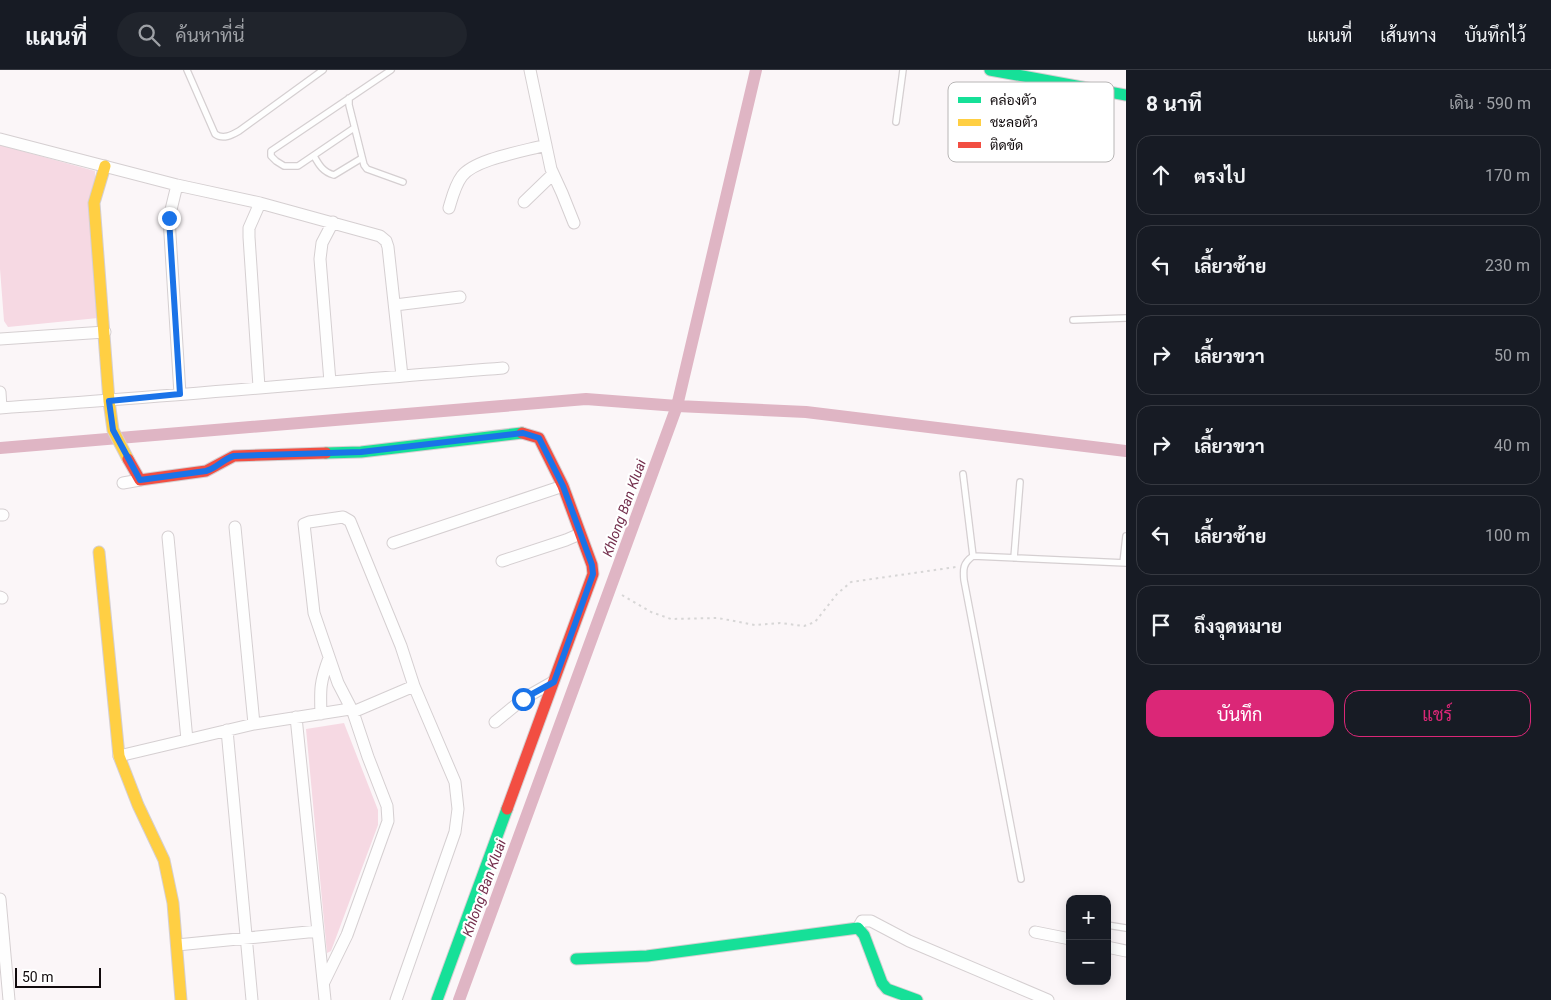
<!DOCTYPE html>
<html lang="th">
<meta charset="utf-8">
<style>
body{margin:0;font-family:Roboto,Sarabun,sans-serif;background:#20242c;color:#f1f3f6}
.controls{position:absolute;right:15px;bottom:15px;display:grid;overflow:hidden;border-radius:10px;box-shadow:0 2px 12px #0003}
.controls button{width:45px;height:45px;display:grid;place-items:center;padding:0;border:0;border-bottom:1px solid #363941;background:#171b24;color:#f1f3f6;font:25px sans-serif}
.scale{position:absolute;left:15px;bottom:12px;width:86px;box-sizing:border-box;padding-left:5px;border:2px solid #110b0d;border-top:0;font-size:14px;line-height:18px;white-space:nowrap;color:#110b0d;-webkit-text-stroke:4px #fff;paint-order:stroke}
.stop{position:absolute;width:15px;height:15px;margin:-11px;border:4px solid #1a73e8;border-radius:50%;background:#fff}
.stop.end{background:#1a73e8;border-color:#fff;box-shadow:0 1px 5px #0008}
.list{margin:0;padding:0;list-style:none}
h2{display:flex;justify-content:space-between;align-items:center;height:65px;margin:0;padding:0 20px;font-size:21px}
h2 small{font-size:16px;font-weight:400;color:#9ea1a6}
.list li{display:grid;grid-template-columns:32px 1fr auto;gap:15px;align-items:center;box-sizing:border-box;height:80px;margin:0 10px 10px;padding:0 10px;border:1px solid #363941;border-radius:15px}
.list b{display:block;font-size:19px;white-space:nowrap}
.list em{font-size:16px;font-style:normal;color:#9ea1a6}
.actions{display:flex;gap:10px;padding:15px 20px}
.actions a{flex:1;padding:11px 0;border:1px solid #db2777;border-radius:15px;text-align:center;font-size:18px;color:#db2777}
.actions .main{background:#db2777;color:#fff}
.icon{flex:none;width:28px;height:28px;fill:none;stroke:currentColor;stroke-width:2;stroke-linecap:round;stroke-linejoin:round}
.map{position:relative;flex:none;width:1126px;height:930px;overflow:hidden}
header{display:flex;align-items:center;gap:30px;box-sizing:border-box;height:70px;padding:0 25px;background:#171b24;border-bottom:1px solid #363941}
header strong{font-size:24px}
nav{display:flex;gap:28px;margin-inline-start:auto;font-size:18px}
.search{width:350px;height:45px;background:#20242c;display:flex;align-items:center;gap:12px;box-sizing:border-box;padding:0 18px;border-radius:28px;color:#9ea1a6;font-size:19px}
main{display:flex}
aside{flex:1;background:#171b24}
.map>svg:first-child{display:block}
.green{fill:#f6d9e3}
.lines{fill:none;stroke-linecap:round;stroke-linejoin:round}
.canal{stroke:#dfb5c4;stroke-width:12}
.lane-casing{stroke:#d5cfd1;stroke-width:8}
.street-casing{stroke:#d5cfd1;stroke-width:13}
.fast-casing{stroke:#d5cfd1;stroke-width:13}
.slow-casing{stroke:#d5cfd1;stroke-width:13}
.jam-casing{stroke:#d5cfd1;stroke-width:13}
.path{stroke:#d7d6d6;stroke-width:2;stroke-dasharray:2.5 4;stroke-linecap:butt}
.lane{stroke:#fefefe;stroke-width:5.5}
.street{stroke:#fefefe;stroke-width:11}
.fast{stroke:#16e098;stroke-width:11}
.slow{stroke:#ffcf43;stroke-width:11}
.jam{stroke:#f24e42;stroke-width:11}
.route{stroke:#1a73e8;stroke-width:6}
.labels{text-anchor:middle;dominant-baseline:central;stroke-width:4.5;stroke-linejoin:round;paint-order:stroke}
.water-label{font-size:14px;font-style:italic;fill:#732e4c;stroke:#fff}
.key{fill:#fff;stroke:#b8b6b6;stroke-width:1}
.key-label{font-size:14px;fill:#110b0d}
</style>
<header>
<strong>แผนที่</strong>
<div class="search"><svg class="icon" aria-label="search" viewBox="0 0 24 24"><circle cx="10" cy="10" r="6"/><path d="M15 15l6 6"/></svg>ค้นหาที่นี่</div>
<nav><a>แผนที่</a><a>เส้นทาง</a><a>บันทึกไว้</a></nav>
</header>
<main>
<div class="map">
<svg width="1126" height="930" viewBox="0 0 1126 930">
<rect width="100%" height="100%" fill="#fbf6f8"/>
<path class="green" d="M0,75l95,26 3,147 -90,9 -4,-6 -4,-52z
M344,653l34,87v15l-47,126 -4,2 -21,-224z"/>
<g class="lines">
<path class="canal" d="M0,378l586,-49 91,7 129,6 320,39
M459,930l218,-594 79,-336"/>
<defs>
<path id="lane" d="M187,0l28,64c8,6 17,1 24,-3l84,-61
M349,28v7l15,60 3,4 36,13
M896,52l7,-52
M354,58l-56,38h-14l-8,-5 -5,-5v-5l120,-81
M314,86c5,9 9,16 20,19l28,-17
M1073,250l53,-2
M963,404l10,82
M1014,488l6,-76
M1123,493l3,-27
M1021,809l-57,-299c-1,-11 -1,-17 9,-24l153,7
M1107,855l19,3"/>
<path id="street" d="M530,0l21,99 11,24 12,30
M0,69l177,46 83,18 120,33 6,5 2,6 14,129
M177,115l-8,33 11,176
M524,132l29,-28
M449,138c3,-10 6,-23 13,-32 13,-17 63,-25 84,-31
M395,235l65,-8
M0,269l105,-7
M330,312l-10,-123 2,-16 11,-21
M259,317l-10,-150v-9l11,-25
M0,322l1,16
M0,338c168,-11 335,-27 503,-40
M123,413l17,-3
M0,445h3
M235,457l19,197
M168,467l19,203
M393,473l170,-57
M502,491l64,-21 14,-6
M0,527l2,1
M353,642l61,-26
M321,644c-1,-25 -1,-32 8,-56
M296,647l29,283
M495,652l28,-23 30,-17
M227,660l25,270
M119,686l135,-32 96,-15
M0,829l9,101
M858,858l4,-7h9l38,20 139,59
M1035,862l35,7
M177,875l141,-14
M1107,877l19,4
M324,912l23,-47 41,-114 -1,-15 -19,-49 -15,-45 -15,-29 -24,-70 -10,-89 5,-2 34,-5 7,4 51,125 13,40 41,96 3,27 -3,23 -59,168"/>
<path id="fast" d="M990,0l136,25
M326,383l35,-1 161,-19
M576,889l71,-3 211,-28 6,7 18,48 5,6 30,11
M437,930l70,-191"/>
<path id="slow" d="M105,96l-11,37 15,198 4,29 15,29
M99,482l20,204 19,49 26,55 9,43 8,97"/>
<path id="jam" d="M128,389l12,21 66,-9 28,-15 92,-3
M507,739l86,-235 -1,-9 -29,-79 -24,-48 -17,-5"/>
</defs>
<use href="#lane" class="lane-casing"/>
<use href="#street" class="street-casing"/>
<use href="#fast" class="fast-casing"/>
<use href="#slow" class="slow-casing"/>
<use href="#jam" class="jam-casing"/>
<path class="path" d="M622,525l29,17 20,7 47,-1 37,7 25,-2 24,3 11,-4 22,-28 14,-12 105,-15"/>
<use href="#lane" class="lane"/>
<use href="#street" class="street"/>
<use href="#fast" class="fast"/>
<use href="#slow" class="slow"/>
<use href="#jam" class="jam"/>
</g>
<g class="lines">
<path class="route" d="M169,148l11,176 -71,7 4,29 27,50 66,-9c11,-3 17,-12 28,-15l127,-4 162,-19 16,5 24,48 29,79 1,9 -39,108 -31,17"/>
</g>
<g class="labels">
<g class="water-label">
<text transform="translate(624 438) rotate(-70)">Khlong Ban Kluai</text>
<text transform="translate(484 818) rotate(-70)">Khlong Ban Kluai</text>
</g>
</g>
<rect x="948" y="12" width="166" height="80" rx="8" class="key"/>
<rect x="958" y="27" width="23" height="6" fill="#16e098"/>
<rect x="958" y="49" width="23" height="7" fill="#ffcf43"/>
<rect x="958" y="72" width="23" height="6" fill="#f24e42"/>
<g class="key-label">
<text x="990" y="35">คล่องตัว</text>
<text x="990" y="57">ชะลอตัว</text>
<text x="990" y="80">ติดขัด</text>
</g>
</svg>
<div class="controls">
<button>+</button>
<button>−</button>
</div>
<div class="scale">50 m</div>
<div class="stop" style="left:523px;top:629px"></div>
<div class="stop end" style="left:169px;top:148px"></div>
</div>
<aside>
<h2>8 นาที<small>เดิน · 590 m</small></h2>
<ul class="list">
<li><svg class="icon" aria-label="ahead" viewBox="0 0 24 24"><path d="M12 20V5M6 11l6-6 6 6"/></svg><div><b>ตรงไป</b></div><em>170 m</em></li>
<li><svg class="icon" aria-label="left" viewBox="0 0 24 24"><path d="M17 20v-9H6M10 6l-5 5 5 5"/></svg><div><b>เลี้ยวซ้าย</b></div><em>230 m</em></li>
<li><svg class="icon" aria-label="right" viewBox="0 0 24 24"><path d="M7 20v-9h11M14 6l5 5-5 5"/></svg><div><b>เลี้ยวขวา</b></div><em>50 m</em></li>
<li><svg class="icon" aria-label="right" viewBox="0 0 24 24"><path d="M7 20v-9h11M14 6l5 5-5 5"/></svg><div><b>เลี้ยวขวา</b></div><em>40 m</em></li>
<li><svg class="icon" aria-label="left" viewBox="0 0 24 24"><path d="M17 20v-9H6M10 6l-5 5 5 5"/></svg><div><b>เลี้ยวซ้าย</b></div><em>100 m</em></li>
<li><svg class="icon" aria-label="arrive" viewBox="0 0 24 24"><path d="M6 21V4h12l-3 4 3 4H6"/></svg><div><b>ถึงจุดหมาย</b></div></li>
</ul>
<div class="actions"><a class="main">บันทึก</a><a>แชร์</a></div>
</aside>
</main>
